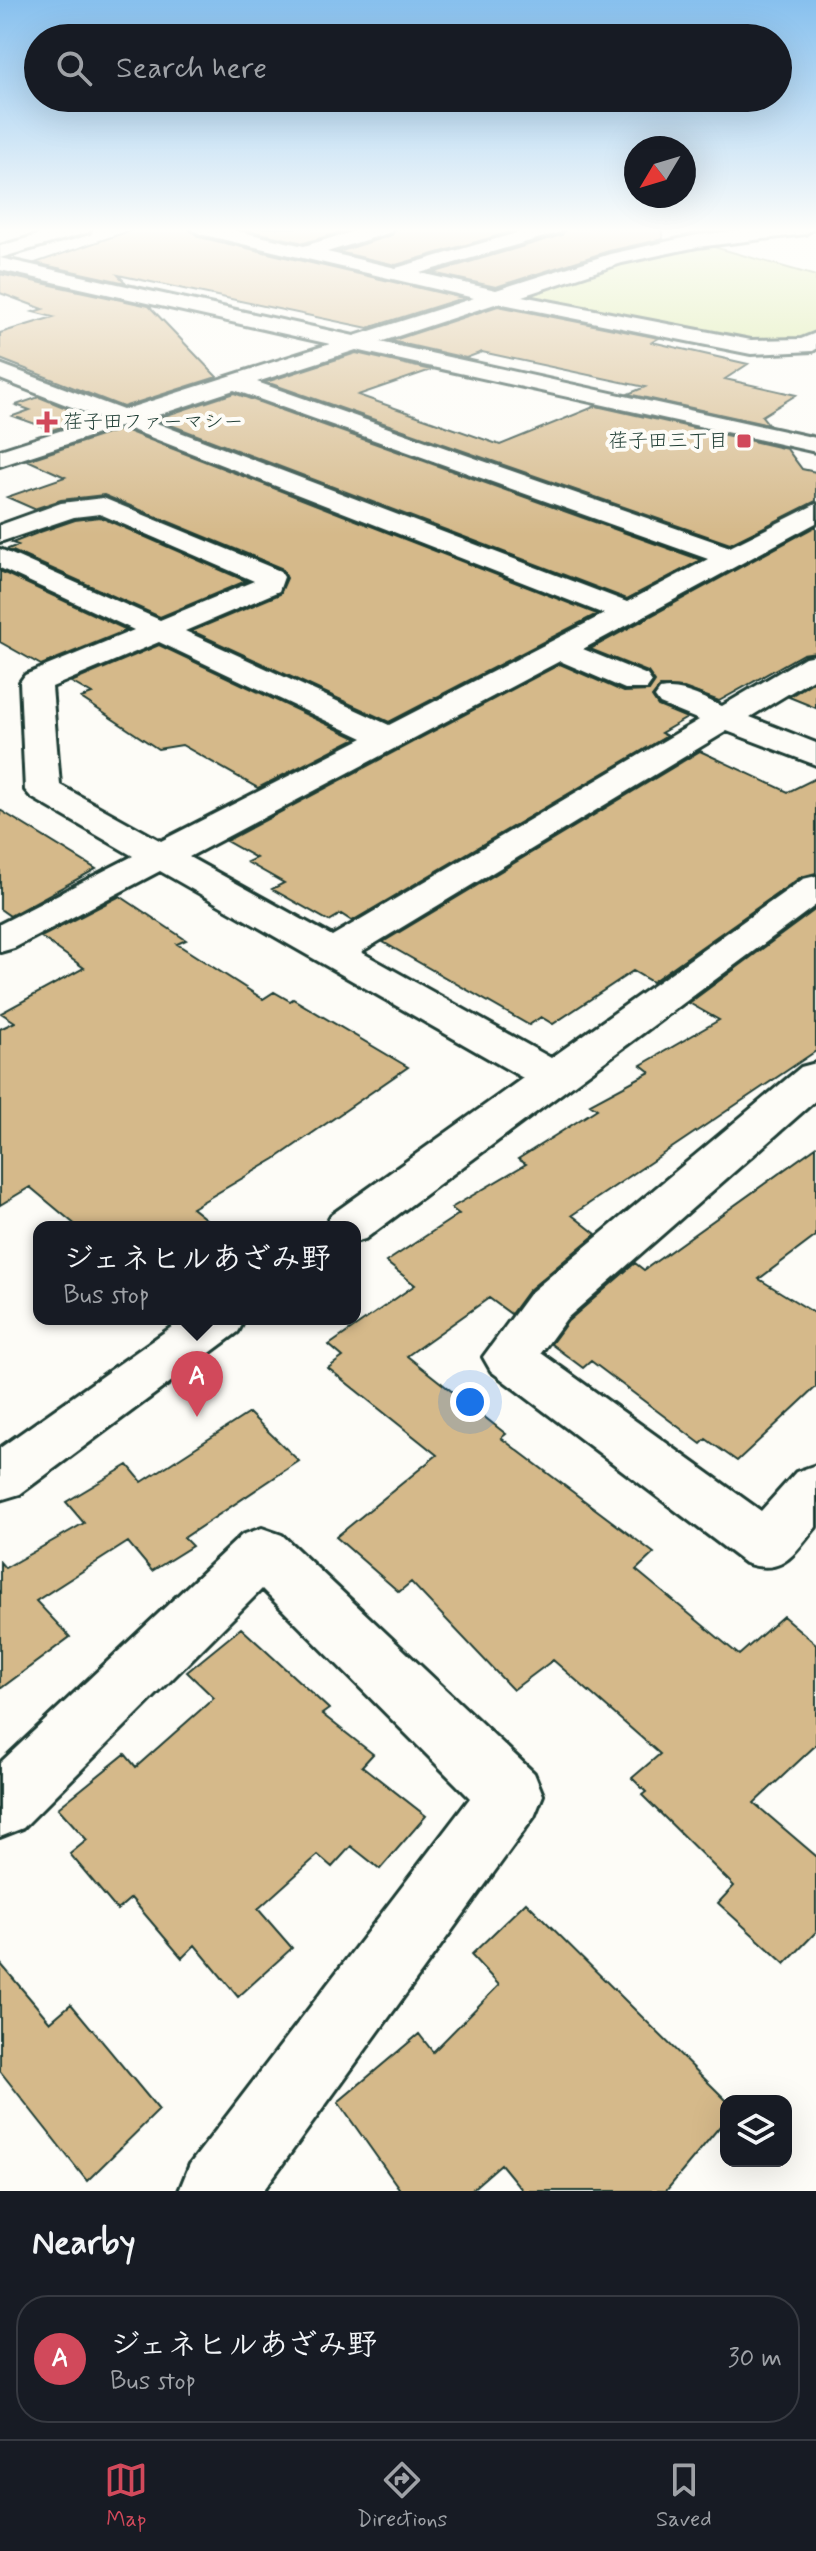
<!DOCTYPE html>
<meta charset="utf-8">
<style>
body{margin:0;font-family:Mynerve,"Klee One",sans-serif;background:#20242c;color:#f1f3f6}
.controls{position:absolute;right:24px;bottom:24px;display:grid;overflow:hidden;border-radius:16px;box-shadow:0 8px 32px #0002}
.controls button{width:72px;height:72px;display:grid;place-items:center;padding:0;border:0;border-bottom:2px solid #363941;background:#171b24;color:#f1f3f6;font:40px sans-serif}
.compass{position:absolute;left:624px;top:136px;width:72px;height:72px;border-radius:50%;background:#171b24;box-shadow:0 8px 32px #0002;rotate:232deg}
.you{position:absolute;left:470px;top:1402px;width:28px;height:28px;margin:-20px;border:6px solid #fff;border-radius:50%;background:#1a73e8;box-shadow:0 0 0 12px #1a73e833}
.badge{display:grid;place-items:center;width:52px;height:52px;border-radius:50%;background:#d1495b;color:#fff;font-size:26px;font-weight:700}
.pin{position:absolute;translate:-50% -66px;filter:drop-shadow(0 2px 4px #0008)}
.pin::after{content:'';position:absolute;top:42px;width:28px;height:24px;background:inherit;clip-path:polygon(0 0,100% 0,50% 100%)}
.popup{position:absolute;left:33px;top:1221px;width:328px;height:104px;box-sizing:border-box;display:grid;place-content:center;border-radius:16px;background:#171b24;filter:drop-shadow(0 2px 6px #0005);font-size:26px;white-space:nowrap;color:#9ea1a6}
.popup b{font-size:30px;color:#f1f3f6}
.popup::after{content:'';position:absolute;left:50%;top:100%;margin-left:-16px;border:16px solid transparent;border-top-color:#171b24}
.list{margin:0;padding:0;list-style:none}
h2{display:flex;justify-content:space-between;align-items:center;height:104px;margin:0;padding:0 32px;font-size:34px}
h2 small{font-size:26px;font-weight:400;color:#9ea1a6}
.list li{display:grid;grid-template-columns:52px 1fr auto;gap:24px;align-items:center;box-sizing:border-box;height:128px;margin:0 16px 16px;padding:0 16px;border:2px solid #363941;border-radius:32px}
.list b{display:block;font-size:30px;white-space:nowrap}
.list p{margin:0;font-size:26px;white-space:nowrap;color:#9ea1a6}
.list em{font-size:26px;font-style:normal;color:#9ea1a6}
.icon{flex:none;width:44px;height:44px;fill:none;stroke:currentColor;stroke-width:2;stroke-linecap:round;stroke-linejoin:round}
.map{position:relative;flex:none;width:816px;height:2191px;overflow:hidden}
.search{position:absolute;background:#171b24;box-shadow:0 8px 32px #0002;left:24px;right:24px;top:24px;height:88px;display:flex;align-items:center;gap:20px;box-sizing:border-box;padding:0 28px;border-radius:44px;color:#9ea1a6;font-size:30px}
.sheet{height:248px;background:#171b24}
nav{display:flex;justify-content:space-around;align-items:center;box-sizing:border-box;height:112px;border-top:2px solid #363941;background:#171b24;font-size:22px;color:#9ea1a6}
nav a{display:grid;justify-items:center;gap:4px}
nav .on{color:#d1495b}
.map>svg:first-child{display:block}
.green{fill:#d3e599;stroke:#799166;stroke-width:2}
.building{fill:#d5b98a;stroke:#1f3d34;stroke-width:2}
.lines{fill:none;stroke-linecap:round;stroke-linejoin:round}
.minor-casing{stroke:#1f3d34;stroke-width:6}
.minor{fill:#fdfcf7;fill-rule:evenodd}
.poi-dot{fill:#d1495b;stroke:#fdfcf7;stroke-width:3}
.labels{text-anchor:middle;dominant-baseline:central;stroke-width:8;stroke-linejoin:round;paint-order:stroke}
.far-poi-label{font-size:20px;fill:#1f3d34;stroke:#fdfcf7;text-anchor:start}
</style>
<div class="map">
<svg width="816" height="2191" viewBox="0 0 816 2191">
<rect width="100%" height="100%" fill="#fdfcf7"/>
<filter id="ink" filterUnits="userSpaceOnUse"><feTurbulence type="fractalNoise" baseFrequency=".0125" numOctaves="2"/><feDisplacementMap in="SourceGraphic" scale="16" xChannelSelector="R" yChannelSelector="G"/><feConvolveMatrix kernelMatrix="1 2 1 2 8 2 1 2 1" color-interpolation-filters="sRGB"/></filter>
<g filter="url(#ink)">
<path class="green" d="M707,245l109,31v56l-15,8 -44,4 -232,-49 145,-46z"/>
<path class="building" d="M138,228h50l11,9 264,61 -95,30 -250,-53 8,8 -91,-20z
M237,228h118l-51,15z
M396,228h128l-128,37 -58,-13 54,-17z
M566,228h95l2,11 -54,12 -113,36 -64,-14 130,-38z
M0,274l149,32 68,71 -94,30 -123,-48v-26l53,-16 -20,-5 10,-3 -43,-16z
M498,306l161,32 -7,4 96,22 -23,15 71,16 -34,21 7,9 -141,-31 17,-7 -163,-35 -16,6 -75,-17z
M356,353l75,17 -73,25 142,50 96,-39 191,43 15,20 14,3v29l-86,43 -464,-162z
M234,393l467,167 -74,39 -472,-180z
M39,397l52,21 -39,12 -39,-14 17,-6 -14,-5z
M122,429l475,185 -208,108 -197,-91 88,-37 7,-16 -6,-10 -177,-73 -43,5 -27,9 -27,-12 58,-20 -38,-17z
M100,517l146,64 -86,36 -152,-68 10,-4 -6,-2 28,-11 35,-12z
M816,526v126l-13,2 -84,47 -35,-13 -24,-1 -8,10 6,9 29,12 -26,15 6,3 -315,185 -11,-7 -12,7 -57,-32 12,-6 -37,-21 9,-4 -30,-17 334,-177 64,28 25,-1 6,-9 -7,-10 -58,-23z
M0,571l127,59 -86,35 -41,-23z
M159,645l197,93 -98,50 -76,-43 -24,4 -77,-51 11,-4 -21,-12z
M816,680v28l-27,-11z
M700,751l88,41 28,-14v95l-15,4 -149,105 -19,-11 -80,53 -12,-7 -12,8 -146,-83z
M0,810l96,59 -86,47 -10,-7z
M120,896l66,44 -9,4 86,55 11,-7 16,9 3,-2 115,68 -133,92 -83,49 24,19h-138l-48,-40 -30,18v-176l15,-7 -14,-9 83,-45 -43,-31z
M816,909v142l-244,164 24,19 -68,57 -17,23 -22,-16 -82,58 99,78 -5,4 153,115 -18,17 103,85 44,-39 33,28v101l-62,58 62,53v76l-31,32 -67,-61 16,-17 -92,-91 4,-3 -14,-14 28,-24 -107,-94 -40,30 -102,-108 -12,10 -63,-55 101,-82 -109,-87 15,-11 -14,-12 86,-60 -29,-23 73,-48 -8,-6 75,-44 -8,-5 79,-50 -7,-5 60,-32 -9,-7 78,-45 -30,-17z
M816,1147v89l-57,43 57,35v73l-79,74 -31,-22 -5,5 -110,-83 -8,7 -32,-24 17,-23 67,-58 9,7z
M249,1413l50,48 -115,77 8,8 -40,25 -24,-29 -92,59 34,36 -70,52v-127l5,6 79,-45 -18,-21 62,-37 14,17z
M241,1628l88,81 -7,5 51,40 -11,12 64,50 -46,53 -29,-23 -19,21 -14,-12 -60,54 34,39 -54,49 -43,-52 -13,13 -51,-60 -14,12 -47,-56 17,-14 -29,-32 67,-54 11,13 78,-69 -27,-26z
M526,1902l201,199 -1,18 -60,72h-143l-22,-27 -31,27h-69l-63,-89 81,-68 14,18 66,-67 -28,-30z
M0,1963l50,59 21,-18 88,106 -72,71 -87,-110z"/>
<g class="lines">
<defs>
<path id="minor" d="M62,228h29l-2,4 -89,26v-12z
M191,228h33l80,18 61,-18h28l-2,4 -64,20 69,16 138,-40h29l-2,4 -141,41 76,17 114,-36 87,-19 63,-7h54l-9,6 -108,13 -75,16 -100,33 229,44 50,-1 15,-6v16l-3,2 -62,3 -253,-51 -118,39 436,96v14l-460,-102 -99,32 473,165 86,-43v19l-233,126 64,26 5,7 -5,7h-22l-65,-28 -371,196 143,79 367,-216 -39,-16 -5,-7 5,-7c21,-5 42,8 62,16l83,-49 11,-2v22l-66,40 66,26v22l-89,-34 -366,221 190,106 252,-179 13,-3v29l-451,334 -10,3v-15h-31l7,-12 192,-137 -363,-207 -146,77 -14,4v-28l133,-68 -102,-59 -6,-7 -5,-108 5,-7 109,-45 -134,-62v-19l160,71 94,-39 -154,-67 -26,3 -74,25v-17l61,-22 42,-5 177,73 4,6 -5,14 -94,40 204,94 215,-111 -482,-188 -122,40v-16l100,-32 -100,-39v-15l123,46 207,-66 -330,-74v-12l354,78 120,-38 -274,-64zM234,390l474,169 -81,43 -481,-183zM159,642l204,96 -202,103 -101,-56 -8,-98z
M816,1063v37l-250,219 -25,34 220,158 35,-39 20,-7v62c-23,27 -32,49 -71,36l-254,-192 -8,-14 47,-64 271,-226z
M183,1319h62l-7,13 -218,162 -20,6v-52z
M262,1528l20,7 252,238 9,22 -9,22 -271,374h-84l11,-27 280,-366 -208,-209 -239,239 -23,9v-74l242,-228z"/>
</defs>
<use href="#minor" class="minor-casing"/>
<use href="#minor" class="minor"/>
</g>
</g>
<linearGradient id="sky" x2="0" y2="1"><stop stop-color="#87c0ee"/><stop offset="0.43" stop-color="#fefefb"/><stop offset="1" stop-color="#fefefb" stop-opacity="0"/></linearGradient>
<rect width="816" height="535" fill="url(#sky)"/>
<g class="poi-dot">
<path d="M43 410h8v8h8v8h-8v8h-8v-8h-8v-8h8z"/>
<rect x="736" y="433" width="16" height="16" rx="4"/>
</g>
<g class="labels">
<g class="far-poi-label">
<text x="63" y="422">荏子田ファーマシー</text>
<text x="728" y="441" text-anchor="end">荏子田三丁目</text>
</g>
</g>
</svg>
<div class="controls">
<button><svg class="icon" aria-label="layers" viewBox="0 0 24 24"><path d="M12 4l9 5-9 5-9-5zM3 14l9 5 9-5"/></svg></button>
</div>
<svg class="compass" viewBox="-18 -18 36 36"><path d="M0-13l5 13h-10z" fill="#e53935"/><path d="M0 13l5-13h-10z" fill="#9ea1a6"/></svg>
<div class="you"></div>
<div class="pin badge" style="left:197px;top:1417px">A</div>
<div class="popup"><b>ジェネヒルあざみ野</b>Bus stop</div>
<div class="search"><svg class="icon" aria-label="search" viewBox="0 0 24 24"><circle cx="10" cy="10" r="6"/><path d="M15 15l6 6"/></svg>Search here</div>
</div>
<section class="sheet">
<h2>Nearby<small></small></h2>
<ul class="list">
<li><span class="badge">A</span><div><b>ジェネヒルあざみ野</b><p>Bus stop</p></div><em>30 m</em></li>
</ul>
</section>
<nav>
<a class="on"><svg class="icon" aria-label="map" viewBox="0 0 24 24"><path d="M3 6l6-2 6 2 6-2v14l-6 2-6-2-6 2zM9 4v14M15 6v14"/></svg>Map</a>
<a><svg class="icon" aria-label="directions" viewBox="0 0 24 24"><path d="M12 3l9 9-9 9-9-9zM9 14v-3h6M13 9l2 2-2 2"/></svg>Directions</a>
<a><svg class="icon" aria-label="saved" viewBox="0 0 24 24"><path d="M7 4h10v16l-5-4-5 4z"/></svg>Saved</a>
</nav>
